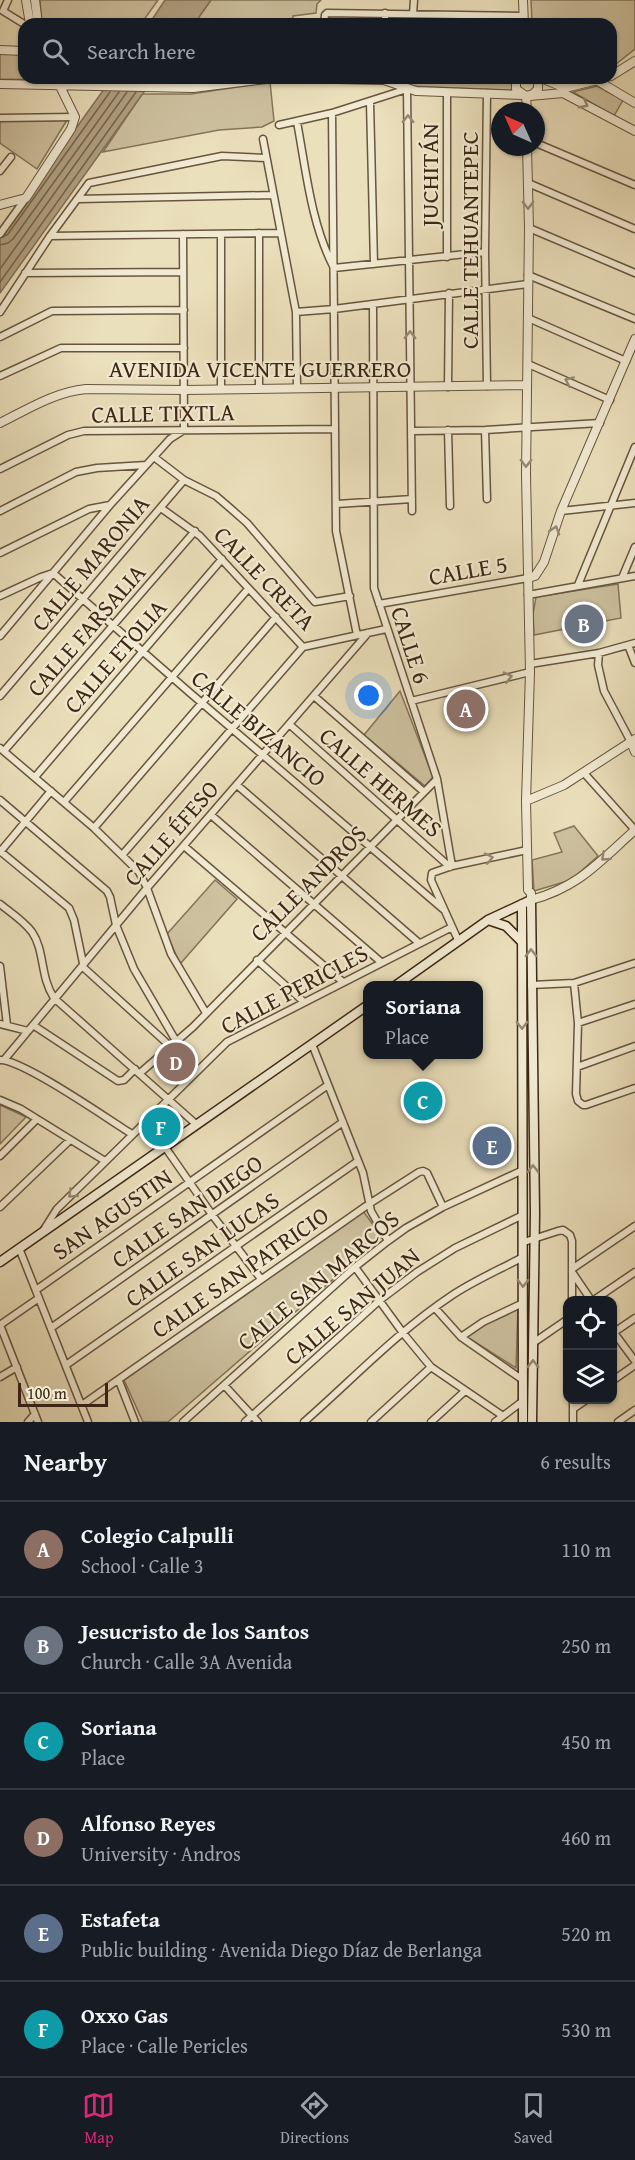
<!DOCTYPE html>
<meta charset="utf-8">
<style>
body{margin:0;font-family:"Gentium Book Plus",serif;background:#242831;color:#f1f3f6}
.controls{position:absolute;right:18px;bottom:18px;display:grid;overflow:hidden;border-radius:12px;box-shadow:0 2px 4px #0004}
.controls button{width:54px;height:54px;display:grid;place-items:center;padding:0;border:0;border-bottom:2px solid #363941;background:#171b24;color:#f1f3f6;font:30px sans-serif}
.compass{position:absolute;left:491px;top:102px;width:54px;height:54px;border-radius:50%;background:#171b24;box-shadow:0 2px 4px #0004;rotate:315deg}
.scale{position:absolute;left:18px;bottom:15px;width:90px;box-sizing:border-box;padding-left:6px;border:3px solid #3d2714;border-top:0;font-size:16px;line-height:21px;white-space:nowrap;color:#3d2714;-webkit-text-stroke:4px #f2ebd3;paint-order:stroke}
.you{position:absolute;left:369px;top:696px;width:21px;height:21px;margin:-15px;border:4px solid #fff;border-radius:50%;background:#1a73e8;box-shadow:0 0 0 9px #1a73e833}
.badge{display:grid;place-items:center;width:39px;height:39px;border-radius:50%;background:#db2777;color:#fff;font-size:20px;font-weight:700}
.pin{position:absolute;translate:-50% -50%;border:3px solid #fff;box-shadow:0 2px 6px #0006}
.popup{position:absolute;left:363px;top:981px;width:120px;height:78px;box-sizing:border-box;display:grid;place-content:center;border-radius:12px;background:#171b24;filter:drop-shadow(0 2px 4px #0005);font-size:20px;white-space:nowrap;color:#9ea1a6}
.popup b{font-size:22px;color:#f1f3f6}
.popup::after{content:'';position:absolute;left:50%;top:100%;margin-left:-12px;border:12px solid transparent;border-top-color:#171b24}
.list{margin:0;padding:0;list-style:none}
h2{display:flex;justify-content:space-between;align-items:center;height:78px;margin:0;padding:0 24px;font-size:26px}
h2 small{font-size:20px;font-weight:400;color:#9ea1a6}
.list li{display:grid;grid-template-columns:39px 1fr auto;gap:18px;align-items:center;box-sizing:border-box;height:96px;padding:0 24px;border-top:2px solid #363941}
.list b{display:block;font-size:22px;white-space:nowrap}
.list p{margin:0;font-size:20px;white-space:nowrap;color:#9ea1a6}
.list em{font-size:20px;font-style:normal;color:#9ea1a6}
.icon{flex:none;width:33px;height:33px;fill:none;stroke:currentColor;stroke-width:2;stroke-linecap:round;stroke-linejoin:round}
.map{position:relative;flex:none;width:635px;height:1422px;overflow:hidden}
.search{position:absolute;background:#171b24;box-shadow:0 2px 4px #0004;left:18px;right:18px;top:18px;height:66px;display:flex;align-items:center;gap:15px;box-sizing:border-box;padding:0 21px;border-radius:18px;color:#9ea1a6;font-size:22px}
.sheet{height:654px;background:#171b24}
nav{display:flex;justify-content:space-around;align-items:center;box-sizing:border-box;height:84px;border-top:2px solid #363941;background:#171b24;font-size:16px;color:#9ea1a6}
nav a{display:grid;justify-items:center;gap:3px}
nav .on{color:#db2777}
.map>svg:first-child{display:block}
.green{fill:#cdc19f;stroke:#85745a;stroke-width:1.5}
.water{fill:#b0a183;stroke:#827057;stroke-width:1.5}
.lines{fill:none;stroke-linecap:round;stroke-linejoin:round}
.shore{stroke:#76644c;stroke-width:1.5}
.minor-casing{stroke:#68553e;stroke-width:9}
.tertiary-casing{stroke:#68553e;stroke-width:10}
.secondary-casing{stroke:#3d2714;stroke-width:11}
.minor{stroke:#f2ebd3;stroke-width:6}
.tertiary{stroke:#f2ebd3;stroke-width:8}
.secondary{stroke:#f2ebd3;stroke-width:8}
.oneway{stroke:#988974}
.labels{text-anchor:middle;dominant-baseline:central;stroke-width:4.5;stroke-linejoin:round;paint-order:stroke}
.street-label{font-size:24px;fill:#3d2714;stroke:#f2ebd3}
</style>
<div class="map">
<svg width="635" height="1422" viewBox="0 0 635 1422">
<rect width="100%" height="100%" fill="#ebe0bc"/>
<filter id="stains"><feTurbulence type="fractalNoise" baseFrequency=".00333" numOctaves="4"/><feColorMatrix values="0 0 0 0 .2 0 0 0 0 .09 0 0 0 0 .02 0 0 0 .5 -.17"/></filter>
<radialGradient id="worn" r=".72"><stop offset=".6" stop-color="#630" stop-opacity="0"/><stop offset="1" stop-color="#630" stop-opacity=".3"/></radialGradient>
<path class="green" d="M40,0h118l-17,24h-99z
M211,0h110l-4,4 -1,9 -23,3v8h-99z
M531,0h104v49l-24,19v-44h-79z
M329,15l50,2v7h-50z
M0,53h24v25h23l1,2 -48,-1z
M389,78h123l1,12 -109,-4z
M270,82l4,39 -12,6 -43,3 -116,22 39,-58h49z
M597,86l26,14 -9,16 -41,-24z
M67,120l-30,49 -37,-26v-22z
M618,584l3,34 -87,17 -1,-21 3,-17z
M400,691l33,86 -8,9 -61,-51z
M574,826l24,30 -27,24 -37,11 -2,-31 30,-8 -8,-19z
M215,880l22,19 -57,65 -13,-30z
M0,1105l26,12 -26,27z
M363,1211l19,26 -214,185h-25l-19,-42z
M518,1307l-2,61 -49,-31 12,-11z"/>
<path class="water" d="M165,0h46l-17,24h-45z
M112,78h42l-154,215v-59z"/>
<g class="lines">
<path class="shore" d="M3,237l5,-3 102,-142
M0,245l8,-2 5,-4 106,-147
M0,269l127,-177
M0,282l136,-190"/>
<defs>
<path id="minor" d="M3,11l21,13
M3,11l5,-11
M413,14l1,-14
M324,24l1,-9 2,-2 196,3
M385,24v-11
M447,92v165
M370,102l4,162
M332,113l4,418 21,104
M0,118l75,-1
M297,122c9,48 14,102 37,146l151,-16
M279,125l53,-12 75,-24 5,422
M263,139l33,173 1,76
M536,143l99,42
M0,171l11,-14
M528,183l107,46
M78,199l195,-4
M529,228l106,45
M259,233v155
M0,234l26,-36
M221,234v155
M50,236l231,-3
M25,273l158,-1
M528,275l107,44
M373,304l1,284 63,191 15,87
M0,312l50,-76 39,-53 133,-27 44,2
M296,312l38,-3 194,-25
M528,318l98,43
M0,337l52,-26 132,-1
M528,364l82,36
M0,376l61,-28h123
M487,386l-2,-134 2,-159
M448,387l1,-94
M448,430l2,76
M485,430l2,69
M412,431l73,-1 115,-7
M154,457l30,23 32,16 14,12 17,15 68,79 35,-6
M0,469l68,-34 16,-4 251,-2
M337,504l75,-5
M161,508l39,28 103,111
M0,511l76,-39 21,-4 49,-3
M561,511l74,-8
M0,553l89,-44 21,-4
M622,578l13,-31
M578,585l57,-138
M528,595l107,-19
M0,596l41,-19 12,-4 136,119 254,217
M379,604l149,-26
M0,636l110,-131 60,-66 14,-9 -1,-196
M628,645l7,18
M303,647l83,-18
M599,653l-1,12 6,26 27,51
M530,664l69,-11 36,-10
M0,696l184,-216
M314,696l110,96
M411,701l119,-29
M289,724l161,143
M0,748l94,80 45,44 8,16 24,66 35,59
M4,751l191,-220
M584,773l51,57
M35,777l187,-218
M237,785l182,158
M0,800l107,91 3,6 6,28 18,44 42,72
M64,802l184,-213
M211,815l170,147
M94,828l182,-211
M184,846l159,136
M0,851l69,57 5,12 10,48 86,78
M0,852l51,-61
M123,854l180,-207
M0,904c10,8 24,17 32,28 13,19 8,45 22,66l143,127
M458,940l-27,-60 1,-7 20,-7 75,-16
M257,960l47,42
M0,966l7,59
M574,983l4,40 -2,71 2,7 5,4h3l49,-17
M531,985l43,-2 61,-20
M578,1023l57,-19
M0,1024l28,7
M33,1025l85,56 6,-1 11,-11
M312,1044l51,129 8,38 17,30
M0,1060c22,-1 109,60 132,74
M4,1060l143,-172 221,-255
M577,1067l58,-21
M140,1073l53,-46 244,-248
M0,1100l21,9 84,52
M165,1147l48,69 48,63
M0,1156l37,-37
M0,1207l70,-67
M43,1231l14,-22 170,-167 225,-115
M524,1242l34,-11 5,-1 7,5 2,6v59
M19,1248l69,174
M355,1267l48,66 28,34 72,49
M572,1269l63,-43
M572,1272l19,28
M36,1290l292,-205
M594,1300l41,-28
M435,1308l26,29 62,43
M0,1325l38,97
M0,1325l39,-27
M51,1328l292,-206
M612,1330l23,31
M613,1333l22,-15
M461,1337l22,-15 40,-19
M533,1343l35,-24
M66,1365l292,-204
M0,1377l17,-10
M119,1381l16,41
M612,1381l23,-16
M224,1385l34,37
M573,1400v22
M82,1405l287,-201 50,-32 4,-1 4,2 16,34
M573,1409l13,-9
M28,1422l7,-8
M183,1422l172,-155 33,-26 18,-13 37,-21 80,-37
M245,1422l135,-122 37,-28 38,-24 68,-33
M304,1422c48,-42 93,-90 147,-126 22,-15 48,-26 72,-39
M371,1422l60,-55
M431,1422l34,-31
M495,1422l28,-21
M618,1422l17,-12"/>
<path id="tertiary" d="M26,0l4,24
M35,0l3,24
M523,0l1,24
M0,50l24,1
M611,76l24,-15
M291,78l93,2 32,11 106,4
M516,78v11l10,7 7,-2 5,-5v-11
M541,78l24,10 41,-10
M598,81l37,22
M0,84l193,4 82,-10
M526,96l1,15
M530,96l33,-3 72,38
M527,147l2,81 -3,246 4,198 -4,129 2,89 3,3v7c48,-13 68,-38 104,-70
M0,205l26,-7 45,-69 4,-12 -19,-39
M0,423c28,-14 55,-31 86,-34l99,1 342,-5
M528,578l7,-2 9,-14 17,-51 74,-172
M631,742l4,10
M526,801l38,-16 71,-46"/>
<path id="secondary" d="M522,904l1,518
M488,920l18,6 15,15
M395,986l93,-66 43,-20 4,313 -3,209
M0,1262l368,-257"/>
</defs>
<use href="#minor" class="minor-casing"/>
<use href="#tertiary" class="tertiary-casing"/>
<use href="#secondary" class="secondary-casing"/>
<use href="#minor" class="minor"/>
<use href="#tertiary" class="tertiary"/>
<use href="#secondary" class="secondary"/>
</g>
<defs><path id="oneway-chevron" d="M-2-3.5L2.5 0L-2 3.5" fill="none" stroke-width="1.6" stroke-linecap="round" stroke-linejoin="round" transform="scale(1.5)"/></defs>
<g class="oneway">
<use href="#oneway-chevron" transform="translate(584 104) rotate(28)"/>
<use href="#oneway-chevron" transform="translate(408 119) rotate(-91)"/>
<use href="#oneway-chevron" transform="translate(528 205) rotate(89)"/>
<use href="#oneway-chevron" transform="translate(410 335) rotate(-90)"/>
<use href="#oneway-chevron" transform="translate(569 381) rotate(-156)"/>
<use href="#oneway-chevron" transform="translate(526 463) rotate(91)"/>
<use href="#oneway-chevron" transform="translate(555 530) rotate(-72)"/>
<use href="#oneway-chevron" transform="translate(508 677) rotate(-13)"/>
<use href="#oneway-chevron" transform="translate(605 857) rotate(138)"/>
<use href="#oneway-chevron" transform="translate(489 858) rotate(-12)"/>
<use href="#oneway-chevron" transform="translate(531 953) rotate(-90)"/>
<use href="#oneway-chevron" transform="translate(522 1025) rotate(89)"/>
<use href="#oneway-chevron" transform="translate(533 1169) rotate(-91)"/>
<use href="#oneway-chevron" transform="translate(72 1194) rotate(136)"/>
<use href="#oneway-chevron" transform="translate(523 1283) rotate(90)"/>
<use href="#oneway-chevron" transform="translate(533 1364) rotate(-90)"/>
</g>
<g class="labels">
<g class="street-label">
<text transform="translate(429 175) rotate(-90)">JUCHITÁN</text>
<text transform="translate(469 240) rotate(-90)">CALLE TEHUANTEPEC</text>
<text x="260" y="368">AVENIDA VICENTE GUERRERO</text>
<text transform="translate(163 413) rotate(-1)">CALLE TIXTLA</text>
<text transform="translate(90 563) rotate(-50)">CALLE MARONIA</text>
<text transform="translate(468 570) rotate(-10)">CALLE 5</text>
<text transform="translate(265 578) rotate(46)">CALLE CRETA</text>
<text transform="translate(86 630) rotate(-49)">CALLE FARSALIA</text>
<text transform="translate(411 645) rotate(72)">CALLE 6</text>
<text transform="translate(115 656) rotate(-49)">CALLE ETOLIA</text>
<text transform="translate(259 728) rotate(40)">CALLE BIZANCIO</text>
<text transform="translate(381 782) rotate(41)">CALLE HERMES</text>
<text transform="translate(171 833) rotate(-49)">CALLE ÉFESO</text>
<text transform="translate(308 883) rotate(-45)">CALLE ANDROS</text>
<text transform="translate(294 989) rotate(-28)">CALLE PERICLES</text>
<text transform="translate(187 1211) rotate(-35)">CALLE SAN DIEGO</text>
<text transform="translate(112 1214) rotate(-35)">SAN AGUSTIN</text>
<text transform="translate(202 1249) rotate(-35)">CALLE SAN LUCAS</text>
<text transform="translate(240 1272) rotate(-35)">CALLE SAN PATRICIO</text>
<text transform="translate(318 1280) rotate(-40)">CALLE SAN MARCOS</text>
<text transform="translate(352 1306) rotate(-40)">CALLE SAN JUAN</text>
</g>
</g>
<rect width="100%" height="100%" filter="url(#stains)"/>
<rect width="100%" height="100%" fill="url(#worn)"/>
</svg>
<div class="controls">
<button><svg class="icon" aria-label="locate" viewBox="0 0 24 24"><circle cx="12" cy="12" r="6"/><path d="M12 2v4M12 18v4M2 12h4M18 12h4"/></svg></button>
<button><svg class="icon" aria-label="layers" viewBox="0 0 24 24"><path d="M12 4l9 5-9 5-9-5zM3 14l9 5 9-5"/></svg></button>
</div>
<svg class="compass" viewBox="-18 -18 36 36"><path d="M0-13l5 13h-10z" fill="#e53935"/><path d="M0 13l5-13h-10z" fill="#9ea1a6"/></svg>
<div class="scale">100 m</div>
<div class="you"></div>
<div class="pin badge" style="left:466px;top:709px;background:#8d6e63">A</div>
<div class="pin badge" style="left:584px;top:624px;background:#6b7280">B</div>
<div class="pin badge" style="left:423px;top:1101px;background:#0f9aa8">C</div>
<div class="popup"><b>Soriana</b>Place</div>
<div class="pin badge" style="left:176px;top:1062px;background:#8d6e63">D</div>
<div class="pin badge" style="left:492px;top:1146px;background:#5c6f8a">E</div>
<div class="pin badge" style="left:161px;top:1127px;background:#0f9aa8">F</div>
<div class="search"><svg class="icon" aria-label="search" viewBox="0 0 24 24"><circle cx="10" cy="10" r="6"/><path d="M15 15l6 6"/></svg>Search here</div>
</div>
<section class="sheet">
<h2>Nearby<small>6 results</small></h2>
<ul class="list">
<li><span class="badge" style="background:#8d6e63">A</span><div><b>Colegio Calpulli</b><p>School · Calle 3</p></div><em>110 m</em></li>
<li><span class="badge" style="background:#6b7280">B</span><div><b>Jesucristo de los Santos</b><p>Church · Calle 3A Avenida</p></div><em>250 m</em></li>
<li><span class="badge" style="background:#0f9aa8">C</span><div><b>Soriana</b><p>Place</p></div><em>450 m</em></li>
<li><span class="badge" style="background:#8d6e63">D</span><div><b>Alfonso Reyes</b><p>University · Andros</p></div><em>460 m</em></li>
<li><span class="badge" style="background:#5c6f8a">E</span><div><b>Estafeta</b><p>Public building · Avenida Diego Díaz de Berlanga</p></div><em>520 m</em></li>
<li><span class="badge" style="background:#0f9aa8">F</span><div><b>Oxxo Gas</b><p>Place · Calle Pericles</p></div><em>530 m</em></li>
</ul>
</section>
<nav>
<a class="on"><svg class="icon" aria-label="map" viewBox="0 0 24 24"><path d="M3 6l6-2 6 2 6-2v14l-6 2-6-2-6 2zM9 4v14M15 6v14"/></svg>Map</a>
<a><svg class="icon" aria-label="directions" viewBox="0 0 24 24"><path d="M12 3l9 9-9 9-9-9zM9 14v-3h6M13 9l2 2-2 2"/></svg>Directions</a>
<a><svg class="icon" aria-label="saved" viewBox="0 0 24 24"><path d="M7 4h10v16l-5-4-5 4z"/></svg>Saved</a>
</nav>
